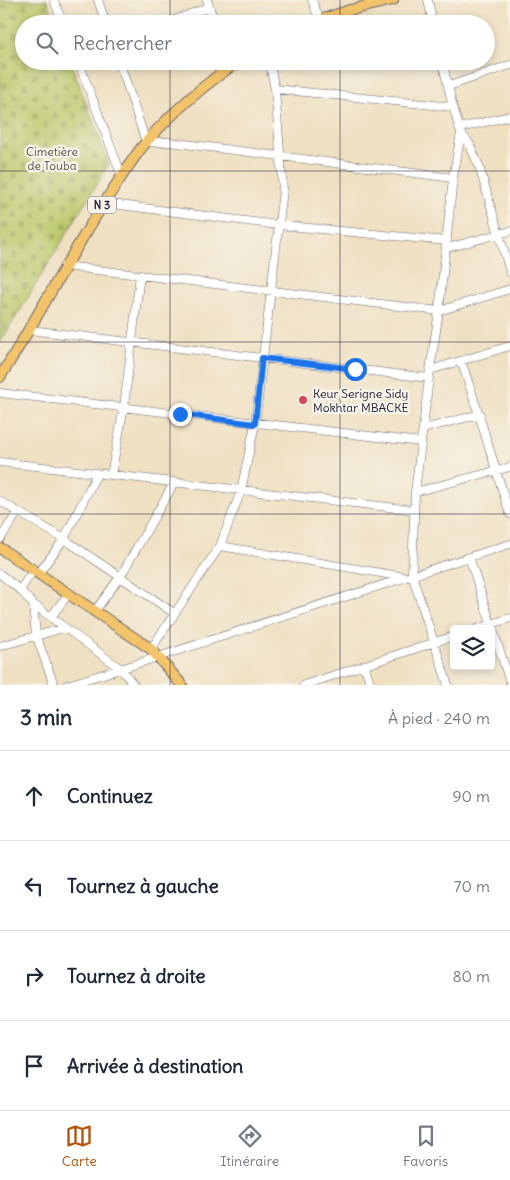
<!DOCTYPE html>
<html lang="fr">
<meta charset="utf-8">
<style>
body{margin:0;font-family:Delius,sans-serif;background:#f2f2f3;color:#1f2937}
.controls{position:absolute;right:15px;bottom:15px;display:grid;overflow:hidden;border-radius:5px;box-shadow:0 2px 8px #0003}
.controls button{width:45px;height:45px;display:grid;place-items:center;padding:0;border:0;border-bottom:1px solid #e0e1e3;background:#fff;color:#1f2937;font:25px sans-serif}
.stop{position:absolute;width:15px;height:15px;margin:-11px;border:4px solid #1a73e8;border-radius:50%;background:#fff}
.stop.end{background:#1a73e8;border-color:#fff;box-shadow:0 1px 5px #0008}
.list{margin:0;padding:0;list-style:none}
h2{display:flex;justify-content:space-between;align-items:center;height:65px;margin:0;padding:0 20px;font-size:21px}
h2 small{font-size:16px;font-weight:400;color:#747a83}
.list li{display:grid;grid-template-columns:32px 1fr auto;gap:15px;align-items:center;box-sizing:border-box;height:90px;padding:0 20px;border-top:1px solid #e0e1e3}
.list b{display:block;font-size:19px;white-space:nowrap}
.list em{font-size:16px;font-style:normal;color:#747a83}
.icon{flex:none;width:28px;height:28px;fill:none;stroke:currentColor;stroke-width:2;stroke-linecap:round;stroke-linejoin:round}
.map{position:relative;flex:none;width:510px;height:685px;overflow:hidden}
.search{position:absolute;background:#fff;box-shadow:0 2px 8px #0003;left:15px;right:15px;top:15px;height:55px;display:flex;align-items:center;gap:12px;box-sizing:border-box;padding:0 18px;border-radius:28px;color:#747a83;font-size:19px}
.sheet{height:425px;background:#fff}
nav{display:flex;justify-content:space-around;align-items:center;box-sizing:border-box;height:70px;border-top:1px solid #e0e1e3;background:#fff;font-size:14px;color:#747a83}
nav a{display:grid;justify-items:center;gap:2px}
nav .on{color:#b45309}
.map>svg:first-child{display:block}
.cemetery{fill:url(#cemetery-stones);stroke:#6e7552}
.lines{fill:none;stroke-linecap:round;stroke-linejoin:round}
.minor-casing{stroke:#6a646a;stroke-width:9}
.major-casing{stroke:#6a646a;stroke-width:12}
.minor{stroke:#fff;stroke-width:8}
.major{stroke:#f2c36a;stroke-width:10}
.route{stroke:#1a73e8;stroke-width:6}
.grid{fill:none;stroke:#22223b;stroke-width:1;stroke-opacity:0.55}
.poi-dot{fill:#d1495b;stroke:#f7f3e8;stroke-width:2}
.labels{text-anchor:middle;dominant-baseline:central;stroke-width:5;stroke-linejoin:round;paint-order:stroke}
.shield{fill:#f7f3e8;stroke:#62616f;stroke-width:1}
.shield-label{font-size:11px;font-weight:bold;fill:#22223b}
.park-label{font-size:12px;fill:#505449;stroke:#f7f3e8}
.poi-label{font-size:12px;fill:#22223b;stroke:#f7f3e8;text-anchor:start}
</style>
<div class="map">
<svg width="510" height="685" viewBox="0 0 510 685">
<defs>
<pattern id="cemetery-stones" width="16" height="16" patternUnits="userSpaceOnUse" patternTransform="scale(1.25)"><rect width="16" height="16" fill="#bbc86a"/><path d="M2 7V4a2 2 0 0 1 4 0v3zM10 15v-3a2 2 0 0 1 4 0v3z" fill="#a0ac5d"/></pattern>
</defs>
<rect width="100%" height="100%" fill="#f7f3e8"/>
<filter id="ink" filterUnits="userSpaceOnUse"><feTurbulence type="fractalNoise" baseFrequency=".02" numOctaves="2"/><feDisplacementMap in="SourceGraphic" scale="10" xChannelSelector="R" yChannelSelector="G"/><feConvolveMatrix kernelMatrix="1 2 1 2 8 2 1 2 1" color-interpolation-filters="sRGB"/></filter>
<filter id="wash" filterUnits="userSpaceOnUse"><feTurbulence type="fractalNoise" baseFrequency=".0096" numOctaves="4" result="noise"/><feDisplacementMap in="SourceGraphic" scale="20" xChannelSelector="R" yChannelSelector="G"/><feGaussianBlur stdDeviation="1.12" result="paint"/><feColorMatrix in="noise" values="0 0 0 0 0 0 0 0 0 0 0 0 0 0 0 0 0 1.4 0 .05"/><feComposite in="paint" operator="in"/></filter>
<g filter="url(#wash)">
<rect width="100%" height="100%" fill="#efe0c2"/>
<path class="cemetery" d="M0,0h47l9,24h-32v37h46l39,103 -109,179z"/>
</g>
<g filter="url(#ink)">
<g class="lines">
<defs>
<path id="minor" d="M54,0l9,24
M98,0l8,24
M207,0l8,24
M312,0l7,19
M428,0l5,24
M164,24l45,-17
M78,61l44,115
M119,61l27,81h23l284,36
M442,61l11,46 8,26 8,10 10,23 31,106
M449,86l61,-21
M275,89l178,18
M460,128l50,-12
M104,203l174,22 169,16
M447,248l63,-17
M64,266l375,45 71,-22
M30,330l399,48
M461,361c18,50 32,102 49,153
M430,370l80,-24
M0,393l421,49
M423,429l57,-15
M0,462l414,48
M111,475l13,-68 16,-132
M415,492l95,-25
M0,501l64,38 110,74
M0,539l18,-27
M220,546l185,31
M469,557l41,125
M34,569l-14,21 13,14 3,31 18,50
M39,573l25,-34 33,-65
M0,574l20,16
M33,604l88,65 13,16
M95,611l25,-34 54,-94
M51,617l18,-24
M477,629l33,-11
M0,646l64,-18
M151,649l69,-103 21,-55 14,-67 28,-234 -8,-101 -6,-28
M364,665l7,20
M67,685l66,-20 377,-121
M304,685l150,-49
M448,685l-36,-110 3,-83 15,-122 9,-59 14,-133 8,-45"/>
<path id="major" d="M309,24l41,-14 43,-10
M0,377c39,-61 72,-126 112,-186 11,-16 22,-35 35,-50 26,-29 59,-58 92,-80
M0,548l151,101 31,36"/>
</defs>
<use href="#minor" class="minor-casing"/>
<use href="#major" class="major-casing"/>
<use href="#minor" class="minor"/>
<use href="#major" class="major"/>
</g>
</g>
<g class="lines" filter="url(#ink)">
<path class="route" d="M180,414l75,10 7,-66 93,11"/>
</g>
<path class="grid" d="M170,0v24M340,0v24M170,61v624M340,61v624M0,171h510M0,342h510M0,514h510"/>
<circle class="poi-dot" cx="303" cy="400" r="5"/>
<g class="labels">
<rect class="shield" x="88" y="196.5" width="28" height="17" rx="4"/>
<g class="shield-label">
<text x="102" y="205">N 3</text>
</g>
<g class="park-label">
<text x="52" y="151">Cimetière<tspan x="52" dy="14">de Touba</tspan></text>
</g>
<g class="poi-label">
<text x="313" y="393">Keur Serigne Sidy<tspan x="313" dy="14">Mokhtar MBACKE</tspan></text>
</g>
</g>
</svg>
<div class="controls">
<button><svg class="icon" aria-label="layers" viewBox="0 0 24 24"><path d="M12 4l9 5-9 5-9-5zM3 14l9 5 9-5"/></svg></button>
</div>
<div class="stop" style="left:355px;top:369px"></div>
<div class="stop end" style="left:180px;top:414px"></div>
<div class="search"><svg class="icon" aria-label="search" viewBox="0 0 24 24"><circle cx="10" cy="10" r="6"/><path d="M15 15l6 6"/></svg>Rechercher</div>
</div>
<section class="sheet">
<h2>3 min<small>À pied · 240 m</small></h2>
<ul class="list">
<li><svg class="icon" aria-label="ahead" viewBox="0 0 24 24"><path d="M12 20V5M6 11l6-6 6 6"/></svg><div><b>Continuez</b></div><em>90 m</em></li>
<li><svg class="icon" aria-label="left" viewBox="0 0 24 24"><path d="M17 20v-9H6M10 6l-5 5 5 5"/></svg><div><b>Tournez à gauche</b></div><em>70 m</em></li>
<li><svg class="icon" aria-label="right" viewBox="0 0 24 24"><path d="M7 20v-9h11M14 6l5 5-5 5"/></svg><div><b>Tournez à droite</b></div><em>80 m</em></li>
<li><svg class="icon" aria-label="arrive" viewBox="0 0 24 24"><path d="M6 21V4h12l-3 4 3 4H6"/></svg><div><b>Arrivée à destination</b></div></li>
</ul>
</section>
<nav>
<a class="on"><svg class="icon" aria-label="map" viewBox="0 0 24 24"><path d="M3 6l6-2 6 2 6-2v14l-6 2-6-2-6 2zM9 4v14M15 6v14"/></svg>Carte</a>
<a><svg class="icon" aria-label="directions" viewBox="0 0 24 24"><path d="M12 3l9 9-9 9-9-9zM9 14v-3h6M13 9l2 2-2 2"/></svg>Itinéraire</a>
<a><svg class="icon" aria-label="saved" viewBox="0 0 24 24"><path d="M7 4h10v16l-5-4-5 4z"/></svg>Favoris</a>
</nav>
